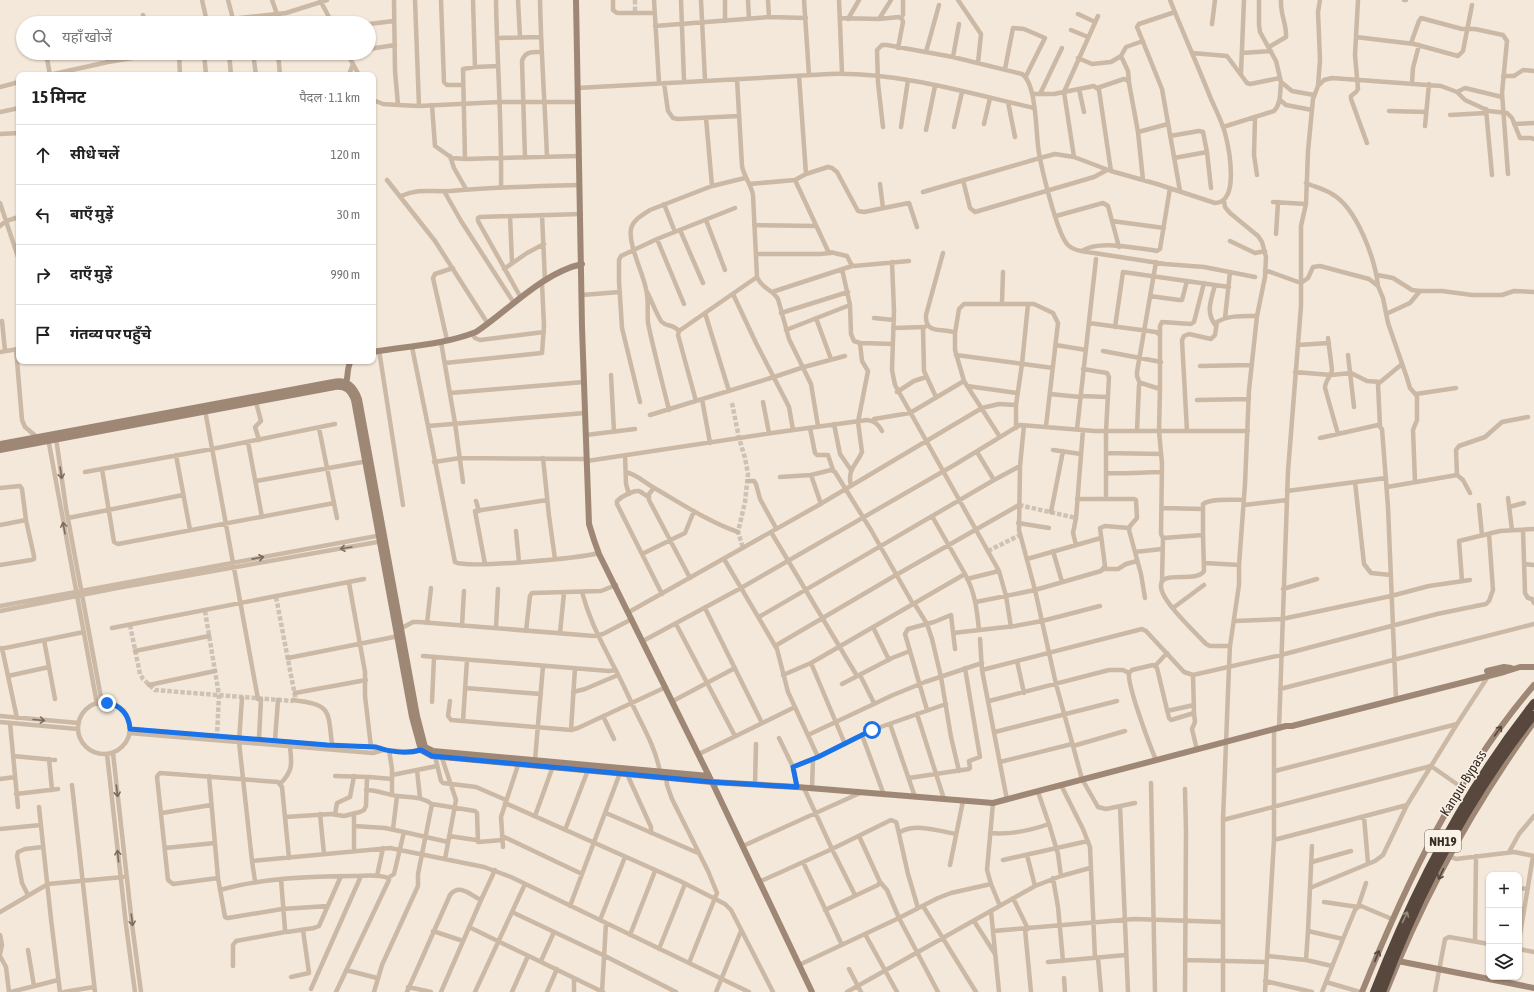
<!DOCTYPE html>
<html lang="hi">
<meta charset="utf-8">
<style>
body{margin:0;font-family:"Asap Condensed","Noto Sans Devanagari",sans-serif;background:#f6f6f6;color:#222}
.controls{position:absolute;right:12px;bottom:12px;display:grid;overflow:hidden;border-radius:8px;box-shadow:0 1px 3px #0004}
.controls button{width:36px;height:36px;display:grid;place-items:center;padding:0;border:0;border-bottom:1px solid #e0e0e0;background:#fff;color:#222;font:20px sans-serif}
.stop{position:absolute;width:12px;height:12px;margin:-9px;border:3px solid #1a73e8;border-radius:50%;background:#fff}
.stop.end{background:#1a73e8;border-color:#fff;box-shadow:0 1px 4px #0008}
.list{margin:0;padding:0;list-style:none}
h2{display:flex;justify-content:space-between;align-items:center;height:52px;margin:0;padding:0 16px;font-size:17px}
h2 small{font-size:13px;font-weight:400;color:#767676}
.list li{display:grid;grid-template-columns:26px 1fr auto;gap:12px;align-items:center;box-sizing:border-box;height:60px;padding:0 16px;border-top:1px solid #e0e0e0}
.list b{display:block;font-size:15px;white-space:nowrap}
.list em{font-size:13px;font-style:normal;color:#767676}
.icon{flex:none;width:22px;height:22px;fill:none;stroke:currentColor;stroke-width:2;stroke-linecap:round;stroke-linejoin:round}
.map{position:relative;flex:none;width:1534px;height:992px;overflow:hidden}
.search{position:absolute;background:#fff;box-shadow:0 1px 3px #0004;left:16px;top:16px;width:360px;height:44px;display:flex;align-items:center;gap:10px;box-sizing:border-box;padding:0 14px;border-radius:22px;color:#767676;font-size:15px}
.panel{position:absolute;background:#fff;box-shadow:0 1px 3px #0004;left:16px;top:72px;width:360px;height:292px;border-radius:8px}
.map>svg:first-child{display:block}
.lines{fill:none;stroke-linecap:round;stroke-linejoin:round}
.street-tunnel{stroke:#cdc2b5;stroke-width:4.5;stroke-dasharray:4.5 2;stroke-linecap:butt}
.street{stroke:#cbb8a5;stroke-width:4.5}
.secondary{stroke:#9f8776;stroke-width:6}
.highway-bridge{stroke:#58473d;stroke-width:8}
.oneway{stroke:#7a6b5f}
.oneway2{stroke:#56473e}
.oneway3{stroke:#998b81}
.route{stroke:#1a73e8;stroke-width:5}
.labels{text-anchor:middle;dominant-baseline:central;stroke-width:3;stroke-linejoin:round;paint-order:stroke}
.shield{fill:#faf2e6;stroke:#726760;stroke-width:1}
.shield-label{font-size:13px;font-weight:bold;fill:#372c26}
.street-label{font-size:14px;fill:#372c26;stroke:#faf2e6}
</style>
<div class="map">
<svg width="1534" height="992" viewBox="0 0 1534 992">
<rect width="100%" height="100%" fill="#f3e8d9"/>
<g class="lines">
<path class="street-tunnel" d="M635,0v13
M732,403l7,35 6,20 3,16 -3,28 -7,30 5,16
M1019,505l57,13
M988,551l32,-16
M205,611l14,84 -2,41
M130,625l10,49 3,5 12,11 137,11 3,-3v-2l-19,-99"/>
<path class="street" d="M202,0l5,22
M228,0l5,19
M272,0l5,14
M320,0l12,23
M394,0l1,71 3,34 21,1 81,-4h77
M415,0l4,106
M441,0l3,82 3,3h16
M473,0l2,67
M496,0c1,62 6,124 5,187
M518,0l2,37
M540,0c1,52 5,105 7,157
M613,0v10l4,3h38
M654,0l5,83
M681,0l3,81
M701,0l4,80
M725,0v21
M748,0l1,19
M768,0l1,17
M804,0l5,75
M839,0l3,73
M903,0v15
M958,0l23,34 -3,29
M1259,0v25l1,7 16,29 5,21 11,9 22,4
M1358,0l-3,55 3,34 -2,3 -5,4v3l16,44
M1404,0h2
M1175,12l-36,12 -2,3 25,62 18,102
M274,14l1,9
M1078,14l17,8
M143,15l2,8
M840,18l39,1 20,-2 3,2 1,3 -5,26
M848,19l11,-19
M879,19l12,-19
M195,23l91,-10 41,-13
M369,24l25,-3
M1212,24l3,-24
M655,26l114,-9 37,1
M1071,30l17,7
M1356,37l58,7 44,12 5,-5 9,-46
M497,38l44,-1
M1411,43l8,-22 2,-3 41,11h13l28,6 4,6 -5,52 6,81
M1269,47l17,-10c1,-12 -6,-23 -5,-37
M369,49l26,-4
M926,52l13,-47
M46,53l4,22
M106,53l2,9
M179,53l1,22
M204,53l2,22
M229,53l2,22
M253,53l3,22
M278,53l2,22
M347,53l12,22
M1192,53l35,3 20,27 3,1 30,-6
M1242,53l29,-2
M1121,56l7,15 1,11
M953,57l6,-33
M1078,58l14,6 19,-2 10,-6 5,-9 17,-6
M498,66l-23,1 -12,2 2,90 114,-3
M1005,69l8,-41 11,1 21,9 -19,38
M1241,73l3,-73
M49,75l59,-13 54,-9
M349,75l4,-11
M799,76l7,98
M1503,76h11l9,-6 11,1
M737,79l5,87c2,11 9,18 11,29l4,82c5,12 15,12 21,22l11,40 22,45 7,42
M664,83l4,28 5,7 5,1 61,-3
M1412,83l1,-15 6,-23
M1318,86l2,-26 -2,-48 2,-12
M0,87l19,-5
M577,88l253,-14c68,-2 138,19 204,34
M1097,88l27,-9 3,1 2,3 9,49 5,48
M1079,89l5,23
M1457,92l8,-4 37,9
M1033,94h21l40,-8 5,4 12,81
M1040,94l22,-46
M373,100l10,4 15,1
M1280,100l6,5 26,5
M1008,102l7,35
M432,105l3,41 17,12 13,1
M1486,109l6,66
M1389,111l37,1
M0,112l19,-4
M1450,115l36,-2
M706,118l6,68
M1255,118l-1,37 3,20
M984,124l6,-26
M1514,124l20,-1
M1425,126l4,-42
M883,127l-5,-44 -1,-33 5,-5h5l66,12 69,17c14,9 14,55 16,72 2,17 19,89 30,99 4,4 8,5 13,6l84,13 39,3 51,10
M901,127l7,-47
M954,127l8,-35
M1223,127l51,-16c7,-7 6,-19 7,-29
M926,130l9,-44
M1138,132l30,-8
M0,134l19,-1
M1170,136l29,-5 4,1 4,20 4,36
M450,156l4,12 12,21
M1074,157l-10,-65 34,-76
M525,158l-3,-97c3,-10 10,-9 19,-9
M1174,158l33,-6
M387,180l48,61 53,83
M795,180l33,71 6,2 13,3 4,8 3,2 55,-5
M963,180l7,28 5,4 119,-35 13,-7
M1306,183c9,4 19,6 26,11 25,14 43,65 46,92
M749,184l46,-4 11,-6 22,-7 4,1 5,4 21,39 6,1 45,-9 8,24
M880,184l3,24
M444,191l17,30 53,82
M923,192l117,-34 15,-4 19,3 37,14 46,13 58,19c25,0 14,-55 10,-70 -3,-11 -9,-23 -14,-34 -13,-33 -28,-66 -41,-99
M401,196c19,-8 29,-4 49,-5 43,-4 86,-5 130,-6
M1273,202l33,2
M0,203l18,54
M664,204l11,28
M542,215l3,66
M510,216l2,46
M1056,216l47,-13 5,3 11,41
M706,220l19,50
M1112,221l52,7
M754,225l62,1
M0,226l6,-5 13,-4
M680,230l23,53
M1276,234l2,-32
M657,239l27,65
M1230,241l25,12 10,-2
M1082,251c17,-11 50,-3 70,-1l5,1 3,-2 10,-61
M943,253l-17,62c-1,21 17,12 29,18v17l9,31 36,56
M756,254h64l11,-1
M892,262l2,49 -2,59 3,15 104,186 7,25 5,31
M504,269l23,-16 17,-9
M842,269l8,36 1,29 3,7 6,2 33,1
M1265,270l36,13 7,-5 5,-11 7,-1 49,13 9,7 5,12 5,25 19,55 3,10 7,8v24l-4,10 2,52
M1377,275l16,3 19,12 8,1h22l30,4h30l12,-4 20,1
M1215,285c-4,16 -10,27 1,41
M647,292c3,5 12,28 15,30 5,5 11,2 17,9
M772,292l80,-26
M733,294l23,49 29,56 4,8 4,23
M582,295l38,-3
M1150,296l29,4h3l5,-19
M521,298l-43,-77v-3l2,-1 101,-3
M1002,303l1,-31
M705,313l24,78
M781,313l67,-21
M1386,314l24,-11 10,-12
M816,318l15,41
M874,318l20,2
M1225,318l5,-46
M2,321l3,30
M1089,323l67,9 4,3
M1115,327l8,-55 106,15
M893,328l32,-1
M923,328l1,43 12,26
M786,330l64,-25
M955,333l4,-24 5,-5h70l19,9 5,10 -12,103
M472,334l3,4 5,2 64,-8
M1328,338l4,32c-1,7 -7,10 -7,18l13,46
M447,340l-14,-62 2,-4 18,-6
M441,342l14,81 8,59
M1056,345l30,5
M1298,345l31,-2
M412,347l16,79
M16,349l6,71 3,7 13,11
M379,350l24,155
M1103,351l58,11
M0,352l18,-3
M956,355l97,13
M1348,355l6,52
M445,363l97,-10 2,-27 -2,-43
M1200,366l52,-1
M1083,369l24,4 2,4 -3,54v68
M1295,372l36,3 20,-2 16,8 13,1
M611,375l3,57
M1140,384l-3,-8v-4l19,-110
M967,386l50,7
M897,392l17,-11 12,-4
M450,393l134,-11
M1050,394l30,3
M1416,394l40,-6
M1080,396l28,1
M702,399l8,44
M1197,400l52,-1
M696,401l-18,-66 1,-4 78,-54
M256,402l5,19 -6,6 4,13
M640,402l-18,-74 -3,-47v-21l2,-4 36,-17 78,-31
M763,402l6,31
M205,410l53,289
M669,410c-7,-29 -15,-58 -21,-87 -1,-11 1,-23 -2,-34 -3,-16 -18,-45 -15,-60 2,-9 11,-14 19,-19l62,-24 33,-8
M585,413l-157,13 27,136c13,7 125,-4 144,-9
M650,415l124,-38 30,-10 41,-11
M874,419l36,-6 54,-32
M834,424l6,30 11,16
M1024,425l-4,41 -1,64 16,60 21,94 26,95 16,28 8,2 29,-6
M1380,426l-2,-42 24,-20
M319,428l18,90
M810,428l5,25 2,2h11l5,15
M1016,428v-23l6,-41 6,-60
M1077,429l19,-170
M1137,431l2,-46 2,-2 19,6
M1187,431l-5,-91 2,-4 5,-2 22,5 4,-4 2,-13c12,-7 26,-6 40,-6
M586,435l49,-6
M48,438l49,266
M56,438l10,70 36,195
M1320,438l58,-13 4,4 6,78 8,192
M248,442l14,75
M1053,450l28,4
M1106,453l55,1
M176,455l14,75
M625,455l1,29 3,10
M543,458l6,58 6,43
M587,461l192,-29 88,-12c8,1 11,4 15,11
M434,462l26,-4 126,1
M102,469l12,73 4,2 216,-41
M85,472l127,-23 123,-25
M626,472c12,3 19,11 30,17 26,15 53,33 82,43
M1106,473c19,1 37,-1 55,-1
M811,475l10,29
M1457,475l-1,-25 3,-4 26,-9 17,-15 26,-5
M780,477l31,-2 20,-5 4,2 36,58 42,74
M994,480l26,-14
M256,481l112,-20
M748,481h6l2,3 4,15 16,29
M1355,482l9,82 7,9 20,2
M851,486c-4,-17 5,-20 11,-34l-4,-30 10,-51 -6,-10 -2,-18
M1387,487l70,-12 6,5 7,13
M0,488l20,-2 2,3 4,31 8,36v3l-3,1 -31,5
M654,488l-5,6v6l41,78
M1287,491l99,-13
M648,497c-3,-2 -6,-5 -9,-6 -6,-1 -18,6 -22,10v3l45,90
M1508,498l4,32
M1077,499h57l2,1 1,18 -7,8 -1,4 12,44 4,24
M476,501l3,10
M1244,505l43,-5
M1479,505l3,30
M1509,507l15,-4
M1162,508l40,1
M1051,512l12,-61
M68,518l115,-23
M1018,523l31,5
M0,525l26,-5
M1523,530l2,63 3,5 4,1 2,4
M516,531l3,31
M771,532l86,144
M1203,535l-40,3 -2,-4 1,-70 -3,-33 1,-42v-63l2,-4 29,2 3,-2 10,-39
M1076,545l-3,-12 3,-15 7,-88
M1053,551l9,31
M1135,552l27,-3
M642,554l43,-21 9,-22
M724,559l53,90 11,43 30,65
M1027,559l74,-21
M1205,563l34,2
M485,564l-10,-53 72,-11
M1524,564l10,1
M1104,569h14l8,-5 11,-3
M965,574c10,18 12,36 14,56
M967,579l32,-8
M1162,581l1,-43
M1462,581l-3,-40 41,-10 34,-2
M349,583l16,89v24l6,51
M1283,589l34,-10
M582,592c7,27 18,47 30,71 9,16 16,33 24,49 10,20 20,38 24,60
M976,602l59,-12 66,-19 4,-5 -5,-38 5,-2 24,2
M914,603l13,21 5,15 9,38 10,60 8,34
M0,606l382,-71
M705,608l57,115
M1173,608l31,-23
M0,611l117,-23 266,-47
M629,612l188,-106 165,-98 17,-4 17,1
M759,617l235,-137 -17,-28
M1235,621l47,-2 109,-23 38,-10 41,-6
M427,623l4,-35
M676,624l59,112
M462,626l2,-35
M873,627l16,33
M112,628l252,-49
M496,628l2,-39
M400,629l13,-7h6l175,14 9,-2 29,-15
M526,631l4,-35 2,-3 69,-2 15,-6
M560,633l4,-40
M953,633l62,-7 27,-5 58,-15
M980,639l2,31 25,130
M44,640l11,59
M643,641l98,-53 215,-124 64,-39 75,6h153
M775,646l121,-71 123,-70
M1230,646h-20l-4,-2c-10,-11 -44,-42 -45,-57 -2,-18 35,-3 43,-16l-1,-36v-31c8,-6 31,-4 41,-4
M2,648l15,70
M0,649l84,-17
M135,651l74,-15
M423,656l186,15 7,-1
M288,658l111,-22
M1017,661l7,32
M811,663l34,81
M1155,666l12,-13
M982,670l160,-41 4,2 38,41 9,3 88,-20 156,-41 49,-10 3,-3 4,-11 -4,-56
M783,675l28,-12 154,-89 -33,-58
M860,675l14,28
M8,676l41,-9
M842,684l50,-26 18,-7
M149,685l66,-14
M465,688l76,6
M1280,689l254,-65
M573,692l12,-3 33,-14
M295,693l71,-13
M242,698l-3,44 13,119 138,-13 94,19 27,10 238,115
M293,700c38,5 35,9 39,45
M450,701l-2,15 3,4 120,10 7,-2 88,-41
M673,701l62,-33
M989,701l120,-31h14l6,3
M432,702l2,-45
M78 728a26 26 0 1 1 52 0a26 26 0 1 1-52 0Z
M927,710l-22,-76 3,-5 26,-7 17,-7 4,34
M1167,711l27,-6
M1194,713l1,9 -3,7 5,21
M917,714l27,85
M0,716l79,7
M603,716l11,23
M463,721l4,-61
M0,722l78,7
M10,723l8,84
M890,724l25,73
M130,729l197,16 48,2 8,3 28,2 12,-3
M1279,729l9,-258 13,-165v-80l5,-22 2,-53 5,-52 5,-13 6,-6 8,-2 109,8 16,6 8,8 24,11 18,2 5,5 8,20h11l3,1
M571,730l4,-62
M995,732l122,-31
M129,733l244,20 10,-3
M808,735l85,-40 32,-13 57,-19
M862,735l22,60
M779,738l14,29
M259,739l2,-40
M275,740l3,-40
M1073,746l52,-15
M389,750l3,19v26
M113,753l19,171 9,68
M107,754l19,171 9,67
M699,754l96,-47
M441,755l15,45 -11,59
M13,756l42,4
M435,756l6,25 2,2 33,4 30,13
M49,759l3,31
M535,760l8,-94
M1156,760c-6,-14 -29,-75 -27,-87l3,-3 21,-5 4,3 12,50 2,2 23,-7 -1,-38
M1000,762l72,-18
M417,770l3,28
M1275,771l182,-47
M627,774l24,53v6
M392,775l45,-9
M666,775l1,10 5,14 36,72 9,22 -28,70
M209,776l9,102 7,39 3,1 54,-9 46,-3
M335,776l33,1
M909,778l60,-9 1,-1 -1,-7 11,-4 -15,-89
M0,779l15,-2
M1151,783l4,209
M280,784c13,-13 12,-20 10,-37
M72,785l23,207
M755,785l1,-41
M1061,785l22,44 7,18 5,111
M797,787l-4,-20 25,-10 54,-27 74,-26
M804,788l28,61 23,46
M812,788l1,-29
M1185,789l1,43 -1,160
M366,790c12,0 21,5 32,6 13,2 23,0 34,8
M1038,792l11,32
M16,794l42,-5
M505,803l175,78 45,23 6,6 42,82
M993,803l-6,67 4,14 9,22
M1120,806l8,186
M39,807l12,112 9,73
M162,813l49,-8
M606,813l92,40
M320,814l4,40
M335,814l2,-11 13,-6 4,-21
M354,814v37
M535,816l18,-50
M285,817l46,-3 13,2 16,-4 4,-2 2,-4 1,-28 2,-1 23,2
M1364,817l4,46
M1223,820l208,-54 30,21
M354,826l31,2 19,4
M0,829l41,-4
M393,829l4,-33
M565,830l23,-60
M900,832c16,-9 39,-1 56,2
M990,833c21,2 39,-2 59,-9l9,30 3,22
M449,836l27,4
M502,836l80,38
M1274,840l133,-35
M743,846l117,-53
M503,847l-2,-30 18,-55
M165,848l50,-5
M1509,852l10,-18 15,-18
M1027,855l8,31
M1447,855l9,4 58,-7 20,4
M1003,860l85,-19
M252,861l3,20
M803,862l39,83
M1312,862l39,-11
M950,865l13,-64
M377,876l6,-28
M218,878l-45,6 -5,-4 -11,-103 1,-2 2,-2 118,9 4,5 7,71
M388,878l6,-4 10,-42 44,10
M1053,878l5,29 5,54
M281,879l4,51 2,2 27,-4 5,-2 22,-50
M759,882l73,-33 59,-29 5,2 1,3 11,49 10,34
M880,882l7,8 12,28 39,74
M1310,888l2,-42
M1519,889l9,-1
M220,890c42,-12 90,-14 135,-14 10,0 23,-2 33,2l1,2 -53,112
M28,895l-6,-12 -5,-27 1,-4 7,-3 18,-2
M1013,898l15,31
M1324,902l34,5 8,-24
M570,906l50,-133
M923,906l53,86
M825,910l53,-25 2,-3 -21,-46
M991,911l8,81
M0,912l48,-28 75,-7
M512,912l93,44 71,36
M600,920l25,-63
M974,921l21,33
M469,927l134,65
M1025,929l6,63
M433,931l30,10
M993,931l141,-12 88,3
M865,934l32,58
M0,935l2,10 -2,9
M630,935l25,-64
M1343,939l12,-29 3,-3 3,-1 31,13
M1475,941l1,-85
M1519,941l14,-85
M659,949l26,-65
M1519,949l15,3
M28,950l6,36
M0,956l6,11 3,25
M1267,956l39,4 26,6
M1098,958l3,34
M1185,960l81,2
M1306,960l2,-29
M541,961l13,-29
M1048,962l78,-7
M799,965l100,-47 39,-20 13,-5 40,-9
M233,966v-21l3,-4 49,-9
M849,969l12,23
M346,970l31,8
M291,977l18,-4 -6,-43
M1064,978l1,14
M1265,981l47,11
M1326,982l34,10
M408,987l23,5
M311,989l50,-113
M11,992l47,-12
M64,992l30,-5
M374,992l8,-27 36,-79v-12l14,-70 43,7 2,2 1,29 25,-2
M407,992l43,-97c10,-12 20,0 31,5
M441,992l40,-92 14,-30
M475,992l50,-108
M512,992l16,-36
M547,992l10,-23
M574,992v-14
M602,992l4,-69
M716,992l25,-61
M847,992l188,-106 26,-10 29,-8
M1223,992v-172l6,-153 1,-21 9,-61v-20l6,-81 4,-94 8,-74 8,-39 1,-20 -4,-15 -4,-6 -28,-23 -5,-6 -1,-6
M1265,992l9,-152v-110
M1322,992l21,-53 -35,-8 2,-43 65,-27 8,-6 24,-50 50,-81 32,-49
M1435,992l10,-53 4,-2 40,7"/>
<path class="secondary" d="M576,0l6,327 7,197 5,16 5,14 113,228 100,210
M373,352c34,-6 70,-7 103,-20 33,-22 66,-59 106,-68
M345,386c4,-8 1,-18 6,-25
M0,444l333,-62c14,-3 21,4 26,17l58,317 8,31 8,4 276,25
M0,450l335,-63c11,-1 15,3 19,13l58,317 9,33 11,6 280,26 85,5 196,16 293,-77h6l212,-54 16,-5h14
M1487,671l17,-4 7,1
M1398,961l136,27
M1362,992c44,-109 95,-217 172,-307
M1386,992c37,-94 89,-188 148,-270"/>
<path class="highway-bridge" d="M1374,992c40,-103 91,-202 160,-289
M1382,992c36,-98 87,-194 152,-277"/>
</g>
<defs><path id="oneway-shaft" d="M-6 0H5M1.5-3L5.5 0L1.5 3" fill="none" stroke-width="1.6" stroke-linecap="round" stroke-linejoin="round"/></defs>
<g class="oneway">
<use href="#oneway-shaft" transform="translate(61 473) rotate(82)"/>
<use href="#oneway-shaft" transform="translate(64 528) rotate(-100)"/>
<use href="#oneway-shaft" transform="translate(346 548) rotate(171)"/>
<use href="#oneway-shaft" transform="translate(258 558) rotate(-11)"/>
<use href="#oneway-shaft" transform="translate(39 720) rotate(5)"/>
<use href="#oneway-shaft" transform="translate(117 791) rotate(83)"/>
<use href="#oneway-shaft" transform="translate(118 856) rotate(-96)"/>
<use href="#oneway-shaft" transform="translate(132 920) rotate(83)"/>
</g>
<g class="oneway2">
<use href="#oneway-shaft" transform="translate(1498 731) rotate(-55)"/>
<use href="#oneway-shaft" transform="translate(1441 874) rotate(116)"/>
<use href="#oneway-shaft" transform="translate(1377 956) rotate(-68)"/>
</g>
<use class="oneway3" href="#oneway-shaft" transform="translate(1405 917) rotate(-65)"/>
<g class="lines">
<path class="route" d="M107,703c14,2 22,12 23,26l197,16 49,2c13,5 31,7 45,3l11,6 280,26 85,5 -4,-20 25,-10 54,-27"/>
</g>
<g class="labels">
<rect class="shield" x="1425" y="830" width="36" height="22" rx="3"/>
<g class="shield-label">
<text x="1443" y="841">NH19</text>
</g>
<g class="street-label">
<text transform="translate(1463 783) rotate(-58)">Kanpur Bypass</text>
</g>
</g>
</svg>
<div class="controls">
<button>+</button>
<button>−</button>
<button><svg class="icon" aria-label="layers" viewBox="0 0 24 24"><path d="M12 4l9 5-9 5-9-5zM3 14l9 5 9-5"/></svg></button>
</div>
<div class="stop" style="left:872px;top:730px"></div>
<div class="stop end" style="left:107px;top:703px"></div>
<div class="search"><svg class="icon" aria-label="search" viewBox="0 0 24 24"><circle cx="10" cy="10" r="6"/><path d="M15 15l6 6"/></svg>यहाँ खोजें</div>
<section class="panel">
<h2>15 मिनट<small>पैदल · 1.1 km</small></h2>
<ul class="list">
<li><svg class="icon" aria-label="ahead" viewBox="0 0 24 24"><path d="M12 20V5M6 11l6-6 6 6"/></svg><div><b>सीधे चलें</b></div><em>120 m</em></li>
<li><svg class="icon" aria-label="left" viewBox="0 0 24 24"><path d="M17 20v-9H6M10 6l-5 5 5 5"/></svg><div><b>बाएँ मुड़ें</b></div><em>30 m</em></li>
<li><svg class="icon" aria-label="right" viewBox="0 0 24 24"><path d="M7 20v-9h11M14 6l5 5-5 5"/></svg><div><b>दाएँ मुड़ें</b></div><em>990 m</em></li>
<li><svg class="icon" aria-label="arrive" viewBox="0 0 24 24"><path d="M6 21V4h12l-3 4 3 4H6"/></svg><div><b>गंतव्य पर पहुँचे</b></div></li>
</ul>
</section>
</div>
